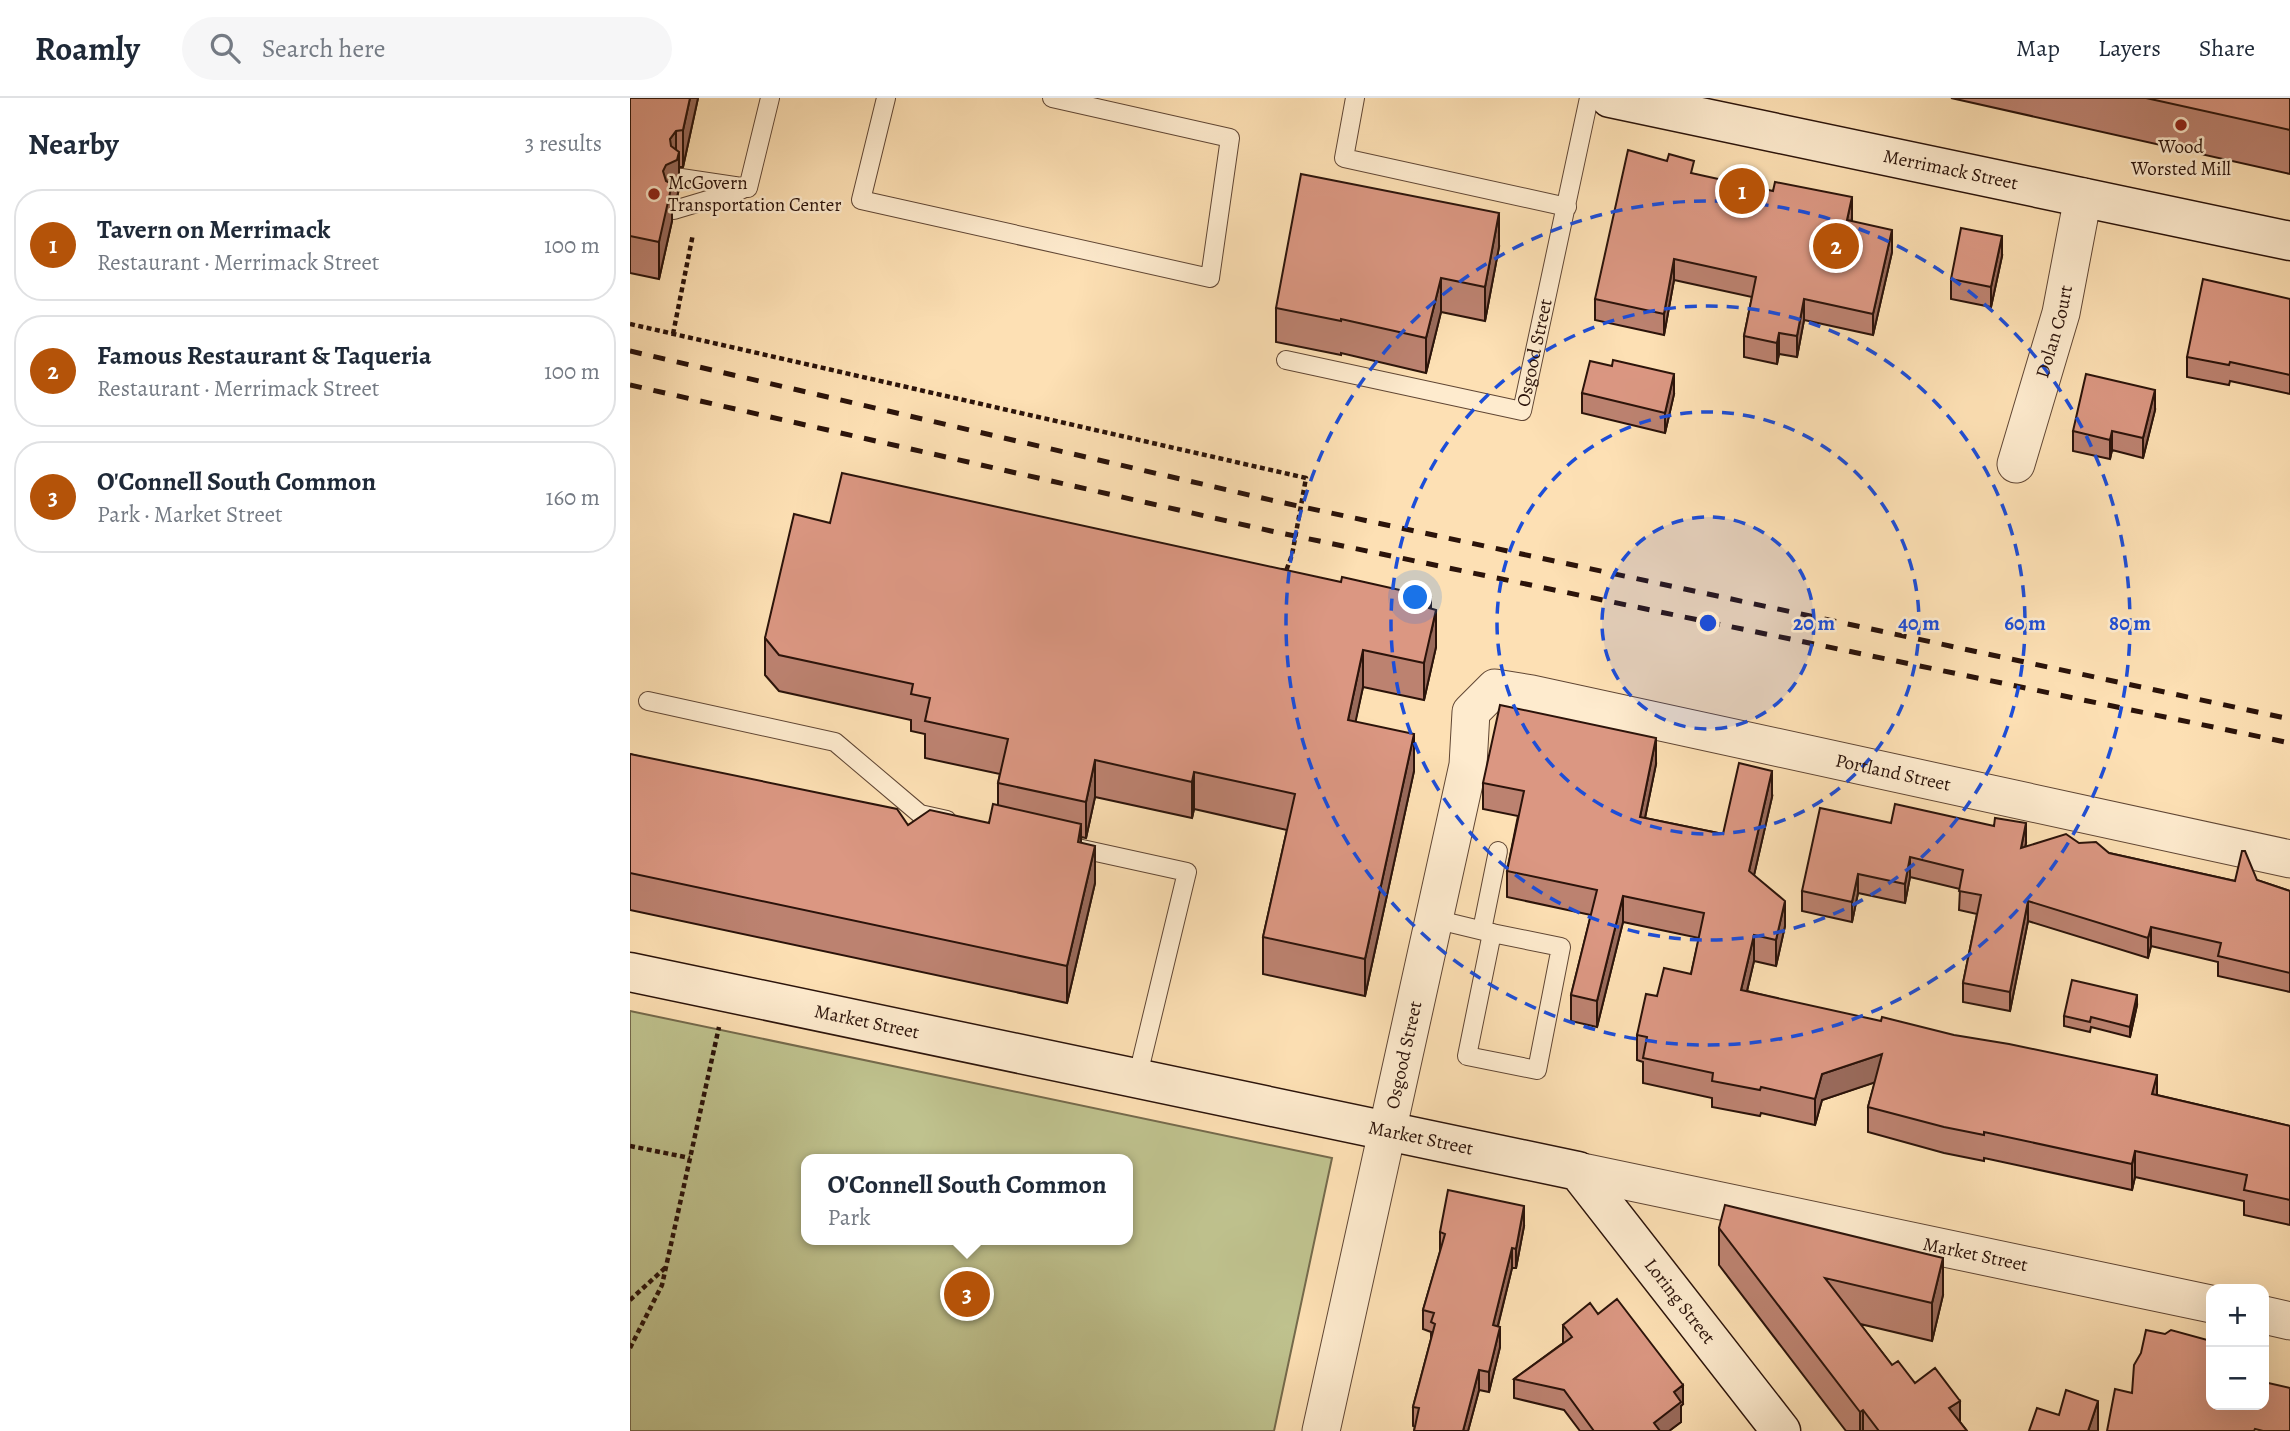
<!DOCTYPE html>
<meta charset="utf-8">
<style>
body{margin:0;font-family:Alegreya,serif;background:#f6f6f7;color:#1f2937}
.controls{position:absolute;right:21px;bottom:21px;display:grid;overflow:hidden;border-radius:14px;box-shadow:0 7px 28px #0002}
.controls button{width:63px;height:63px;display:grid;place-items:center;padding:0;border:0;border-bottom:2px solid #e0e1e3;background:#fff;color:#1f2937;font:35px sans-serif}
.you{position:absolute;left:786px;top:500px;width:24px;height:24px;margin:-18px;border:5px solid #fff;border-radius:50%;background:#1a73e8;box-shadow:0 0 0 10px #1a73e833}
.badge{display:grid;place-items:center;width:46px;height:46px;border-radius:50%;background:#b45309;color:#fff;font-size:23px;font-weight:700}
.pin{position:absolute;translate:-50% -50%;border:4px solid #fff;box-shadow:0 2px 7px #0006}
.popup{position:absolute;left:171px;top:1056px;width:332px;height:91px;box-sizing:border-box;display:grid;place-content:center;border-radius:14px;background:#fff;filter:drop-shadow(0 2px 5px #0005);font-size:23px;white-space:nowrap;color:#747a83}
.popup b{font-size:26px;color:#1f2937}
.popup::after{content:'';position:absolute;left:50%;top:100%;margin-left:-14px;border:14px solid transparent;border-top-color:#fff}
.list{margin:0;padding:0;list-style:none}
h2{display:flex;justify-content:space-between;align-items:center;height:91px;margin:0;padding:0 28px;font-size:30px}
h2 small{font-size:23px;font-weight:400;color:#747a83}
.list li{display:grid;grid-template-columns:46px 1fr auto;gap:21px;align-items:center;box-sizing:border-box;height:112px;margin:0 14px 14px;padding:0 14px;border:2px solid #e0e1e3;border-radius:28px}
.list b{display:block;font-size:26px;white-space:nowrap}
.list p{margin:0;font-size:23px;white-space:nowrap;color:#747a83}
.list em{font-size:23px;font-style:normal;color:#747a83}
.icon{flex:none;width:38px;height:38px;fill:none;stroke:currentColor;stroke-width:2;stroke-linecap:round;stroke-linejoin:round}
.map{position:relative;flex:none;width:1660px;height:1333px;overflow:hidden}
header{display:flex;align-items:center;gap:42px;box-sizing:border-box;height:98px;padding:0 35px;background:#fff;border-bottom:2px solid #e0e1e3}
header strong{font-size:33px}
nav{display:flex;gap:38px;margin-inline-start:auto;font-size:24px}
.search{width:490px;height:63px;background:#f6f6f7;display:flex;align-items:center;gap:18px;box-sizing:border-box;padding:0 24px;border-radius:38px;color:#747a83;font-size:26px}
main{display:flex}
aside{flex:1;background:#fff}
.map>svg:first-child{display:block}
.green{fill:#bfc28e;stroke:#756a4c;stroke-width:2;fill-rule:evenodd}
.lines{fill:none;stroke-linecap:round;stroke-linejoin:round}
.lane-casing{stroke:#604634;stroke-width:20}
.street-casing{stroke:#604634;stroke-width:39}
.secondary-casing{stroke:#2b130a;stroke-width:41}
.path{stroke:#2b130a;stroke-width:4.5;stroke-dasharray:5 3.5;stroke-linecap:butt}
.lane{stroke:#feebce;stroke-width:18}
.street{stroke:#feebce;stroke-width:37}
.secondary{stroke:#feebce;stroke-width:38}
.rail{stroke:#2b130a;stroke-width:5;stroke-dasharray:12 12;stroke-linecap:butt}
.wall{fill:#bc8270;stroke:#2b130a;stroke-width:2}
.shaded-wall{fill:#996a5b;stroke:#2b130a;stroke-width:2}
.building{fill:#db9782;stroke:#2b130a;stroke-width:2}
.ring{fill:none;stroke:#1d4ed8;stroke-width:3.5;stroke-dasharray:12 9}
.poi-dot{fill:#8f2418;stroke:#feebce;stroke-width:2.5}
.labels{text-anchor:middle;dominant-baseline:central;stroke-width:5;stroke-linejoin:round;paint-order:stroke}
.poi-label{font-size:19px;fill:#2b130a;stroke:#feebce}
.street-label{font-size:19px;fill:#2b130a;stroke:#feebce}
.centre{fill:#1d4ed8;stroke:#feebce;stroke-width:3.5}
.ring-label{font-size:21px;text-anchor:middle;font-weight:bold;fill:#1d4ed8;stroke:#feebce;stroke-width:5;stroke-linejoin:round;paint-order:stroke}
</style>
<header>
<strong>Roamly</strong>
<div class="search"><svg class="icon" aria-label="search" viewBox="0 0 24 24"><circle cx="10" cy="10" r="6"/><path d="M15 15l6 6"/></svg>Search here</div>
<nav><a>Map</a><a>Layers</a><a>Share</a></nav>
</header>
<main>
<aside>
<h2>Nearby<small>3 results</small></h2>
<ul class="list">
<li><span class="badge">1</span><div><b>Tavern on Merrimack</b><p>Restaurant · Merrimack Street</p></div><em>100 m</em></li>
<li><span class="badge">2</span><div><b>Famous Restaurant &amp; Taqueria</b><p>Restaurant · Merrimack Street</p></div><em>100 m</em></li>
<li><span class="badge">3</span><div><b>O'Connell South Common</b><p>Park · Market Street</p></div><em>160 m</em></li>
</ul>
</aside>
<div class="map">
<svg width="1660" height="1333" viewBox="0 0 1660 1333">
<rect width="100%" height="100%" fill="#fde0b4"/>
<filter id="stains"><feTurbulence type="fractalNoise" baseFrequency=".00286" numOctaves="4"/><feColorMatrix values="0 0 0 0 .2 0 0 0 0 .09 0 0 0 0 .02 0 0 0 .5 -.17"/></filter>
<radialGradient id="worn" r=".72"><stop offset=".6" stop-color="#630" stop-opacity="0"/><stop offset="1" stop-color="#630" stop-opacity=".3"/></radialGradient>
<path class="green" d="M0,913l702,147 -58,273h-644zM176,1061h322v81h-322z"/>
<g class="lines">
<defs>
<g id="lane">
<path d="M256,0l-25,102 349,78 20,-140 -178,-40"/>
<path d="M725,0l-11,60 223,49"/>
<path d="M51,80l67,10 22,-90"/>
<path d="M44,112l67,-20"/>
<path id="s1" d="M656,262l236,51 67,-313"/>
<path d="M18,603l187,41 85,72 27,6"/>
<path d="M443,749l114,25 -50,207"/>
<path d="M804,821l58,14"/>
<path d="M852,832l16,-79"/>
<path d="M862,835l69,14 -24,123 -70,-14z"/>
</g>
<g id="street">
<path id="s2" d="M1386,366l45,-151 22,-116"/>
<path id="s3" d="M948,1073l633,133"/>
<path d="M1634,1217l26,6"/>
<path id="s4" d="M691,1333l147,-666 3,-53 24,-24 37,6 758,165"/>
</g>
<g id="secondary">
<path id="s5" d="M980,0l680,143"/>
<path id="s6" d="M0,874l948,199 203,260"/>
</g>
</defs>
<use href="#lane" class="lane-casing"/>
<use href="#street" class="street-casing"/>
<use href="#secondary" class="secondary-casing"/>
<path class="path" d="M0,226l676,154 -14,77 -6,16 -5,-1
M43,236l20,-100
M0,1048l60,12
M0,1202l35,-32
M0,1250l32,-63 57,-258"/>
<use href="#lane" class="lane"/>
<use href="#street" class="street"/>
<use href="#secondary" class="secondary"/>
<path class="rail" d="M0,253l645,150 1015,218
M0,287l641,146 1019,212"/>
</g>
<path class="wall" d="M0,0h68l-15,69h-4v22l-2,8 -5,2v22l-13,58 -29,-6z
M1321,0h339v76z
M1064,76l158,44v3l40,31 -19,83 -69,-15 -7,37 -18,-3 -2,10 -33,-7v-21l8,-39 -78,-17 -10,55 -69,-15v-21z
M869,149l-14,74 -44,-9 -15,61 -85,-20v2l-65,-13v-34z
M1372,158l-11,51 -40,-8v-20z
M1660,201v95l-60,-13 -1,4 -42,-8v-20z
M952,295l92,1 -9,39 -83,-20z
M1525,312l-12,48 -31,-8 -2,9 -37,-8v-20z
M200,425l601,86 5,38 -12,53 -61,-13 -8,35 59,49 -49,225 -102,-22v-37l24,-107 -93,-21 -2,9 -97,-21 -9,41 -5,-1v6l14,40 -28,120 -437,-93v-156l278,71 81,-2 9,-18v-22l2,-9 -75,-16v-24l-14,-3v-11l-132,-29 -14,-16v-37z
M1026,666l-11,54 78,16 49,-37 -18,78 31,51 -9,40 -22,-5 -7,30 410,104 133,31v99l-46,-10v-14l-109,-24 -3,13 -148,-32v3l-40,-8 -76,-21v-25l7,-25 -53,18 -7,25 -54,-12 -1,3 -48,-9v-9l-69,-15v-21l-6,-2v-25l20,-39 34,-22 8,-36 -76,-16 -26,105 -26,-6v-26l20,-80 -84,-18v-26l11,-55 -35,-7v-26z
M1261,725l135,20 -1,4 54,-4 30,10 126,28 22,-1 33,11v101l-72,-16v-14l-67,-16 -3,12 -120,-37 -18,90 -47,-9v-19l14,-69 -18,-4 1,-21 -50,-12 -5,26 -47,-10 -6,29 -50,-11v-20z
M1507,907l-7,32 -39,-10 -1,5 -26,-6v-10z
M894,1128l-8,42h-4l-14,58 2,21 -11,45 -10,-2 -11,41h-54l1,-4 -2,-1v-19l18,-68v-7l-8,-3v-19l17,-58v-20z
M1089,1130l224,67 -11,46 -72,-17 32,41 23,18 45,39 7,9h-121l-127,-166z
M968,1216l85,90 -2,2v16l-12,9h-89l-16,-21 -50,-12v-19l49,-36v-18z"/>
<path class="shaded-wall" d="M60,0h8l-15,69v-37z
M46,33v29l3,-8v37l-2,8 -5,2v22l-13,58v-37l4,-71 7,-32z
M1222,99v21l-5,23v-21z
M869,115v34l-14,74v-34z
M1262,132v22l-19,83v-21z
M1372,138v20l-11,51v-20z
M1044,161v21l-10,55v-21z
M811,180v34l-15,61v-35z
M1174,201v21l-7,37v-21z
M1149,235v21l-2,10v-21z
M1044,276v20l-9,39v-20z
M1525,292v20l-12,48v-20z
M1482,333v19l-2,9v-19z
M801,499v36l5,-23v37l-12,53v-37l5,-55z
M733,552v37l-15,70v-37z
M784,636v37l-49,225v-37z
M1026,640v26l-16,78v-25z
M465,662v37l-9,41v-36z
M1142,673v26l-23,100v-26z
M564,674v37l-2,9v-36z
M1396,725v20l-5,24v-19z
M451,726v37l-3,-19z
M465,748v37l-28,120v-37z
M1280,759v20l-5,26v-19z
M1228,776v19l-6,29v-20z
M993,798v26l-26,105v-26z
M1155,803v25l-9,40v-26z
M1398,803v20l-18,90v-19z
M1521,829v19l-3,12v-20z
M1124,837v26l-13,55v-26z
M1507,897v10l-7,32v-10z
M1252,956v26l-60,20 -7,25v-26l7,-25z
M1527,977v26l-5,-7z
M1505,1053v26l-3,13v-26z
M894,1108v20l-8,42v-19z
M882,1150v20l-19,77v-20z
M1313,1160v37l-11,46v-38z
M870,1229v20l-11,45v-20z
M849,1272v20l-11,41h-5z
M1053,1287v19l-2,2v16l-12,9h-15v-8l20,-31z
M1330,1303v30l-11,-23z
M1468,1303v30h-10z
M1233,1312v21h-3v-19z"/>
<path class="building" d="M0,0h60l-7,32 -7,1 -6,8 1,7 8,6 -2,8 -11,5 -3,6 3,10 6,3 -13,58 -29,-6z
M1516,0h144v32z
M998,52l39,11 2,-7 25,7 -3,12 82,18 2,-9 77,15 -5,23 45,10 -19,84 -69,-15 -7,37 -18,-3 -2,10 -33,-7 12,-59 -82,-18 -10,55 -69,-15z
M671,76l198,39 -14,74 -44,-9 -15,60 -85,-19v2l-65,-13z
M1331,130l41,8 -11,51 -40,-8z
M1573,181l87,20v76l-60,-13 -1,3 -42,-8z
M983,262l61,14 -9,39 -83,-20 8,-32 22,5z
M1456,276l69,16 -12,48 -31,-7 -2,9 -37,-9z
M212,375l499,109 1,-5 89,20 -2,11 7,2 -12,53 -61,-13 -15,70 66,14 -49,225 -102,-22 32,-143 -101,-22 -2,10 -97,-22 -9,42 -88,-19 10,-44 -83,-18 5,-23 -19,-4 2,-10 -134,-29 -14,-17 29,-124 36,9z
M870,607l156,33 -16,79 83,17 16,-71 33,8 -23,100 36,30 -9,39 -22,-5 -13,55 140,31 1,-4 72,18 55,9 148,31 -5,19 138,32v74l-46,-10 3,-15 -112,-24 -3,13 -148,-32v3l-40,-8 -76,-20 14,-53 -60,20 -7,25 -54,-12 -1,3 -48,-9 1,-8 -70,-15 4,-21 -10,-2 9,-41 11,2 7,-28 27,6 13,-61 -81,-17 -26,105 -26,-6 26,-105 -90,-19 17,-80 -41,-8z
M0,656l267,55 11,16 22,-15 59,13 4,-19 88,20 -3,18 17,4 -28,120 -437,-93z
M1265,706l99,22 1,-8 31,5 -5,25 45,-14 13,9 17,-1 13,11 126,28 7,-30h3l12,29 33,11v82l-72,-17 3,-13 -70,-16 -3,11 -120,-37 -18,91 -47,-9 18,-88 -22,-4 4,-21 -53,-13 -5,27 -47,-10 -6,28 -50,-11 18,-83 71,15z
M1442,882l65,15 -7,32 -39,-10 -1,5 -26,-6z
M818,1092l76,16 -8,43 -4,-1 -19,77 7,2 -11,45 -10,-2 -16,61h-49l5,-23 -6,-1 22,-83 -4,-2 3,-9 -11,-3 22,-76 -5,-2z
M1095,1107l218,53 -11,45 -107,-25 67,87 6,-4 17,22 20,-15 25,33 -11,7 18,23h-88l-16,-21 -3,2 -141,-184z
M987,1201l66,86 -9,7 7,10 -27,21 6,8h-66l-30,-41 -50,-11 58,-42 -9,-12 27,-22 8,11z
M1516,1232l19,4 6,-4 40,11v64h53v-23l26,6v43h-27l-8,-2 -1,2h-147l8,-42 17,4 2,-28 7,-12z
M1436,1292l32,11 -10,30h-59l8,-23 22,7z"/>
<circle cx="1078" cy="525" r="106" fill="#1d4ed8" fill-opacity=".12"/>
<g class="ring">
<circle cx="1078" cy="525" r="106"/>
<circle cx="1078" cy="525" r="211"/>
<circle cx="1078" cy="525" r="317"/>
<circle cx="1078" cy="525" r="422"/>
</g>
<g class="poi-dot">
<circle cx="1551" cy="27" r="7"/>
<circle cx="24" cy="96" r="7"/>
</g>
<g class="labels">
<g class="poi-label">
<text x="1551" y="49">Wood<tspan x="1551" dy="22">Worsted Mill</tspan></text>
<text x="38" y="85" text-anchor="start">McGovern<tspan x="38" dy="22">Transportation Center</tspan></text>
</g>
<g class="street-label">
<text stroke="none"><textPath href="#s5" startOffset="348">Merrimack Street</textPath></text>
<text stroke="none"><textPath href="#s2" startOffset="138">Dolan Court</textPath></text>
<text stroke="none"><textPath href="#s1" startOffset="301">Osgood Street</textPath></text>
<text stroke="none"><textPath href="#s4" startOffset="1176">Portland Street</textPath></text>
<text stroke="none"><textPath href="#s6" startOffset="242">Market Street</textPath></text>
<text stroke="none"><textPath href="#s4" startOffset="385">Osgood Street</textPath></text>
<text stroke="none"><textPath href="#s6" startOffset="808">Market Street</textPath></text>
<text stroke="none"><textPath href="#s3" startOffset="406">Market Street</textPath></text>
<text stroke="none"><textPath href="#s6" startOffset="1134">Loring Street</textPath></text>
</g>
</g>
<circle cx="1078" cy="525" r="10" class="centre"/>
<g class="ring-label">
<text x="1184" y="532">20 m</text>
<text x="1289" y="532">40 m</text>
<text x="1395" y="532">60 m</text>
<text x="1500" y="532">80 m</text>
</g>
<rect width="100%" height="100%" filter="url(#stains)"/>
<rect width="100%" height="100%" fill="url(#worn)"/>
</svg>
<div class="controls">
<button>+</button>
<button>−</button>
</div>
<div class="you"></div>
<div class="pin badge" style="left:1112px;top:93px">1</div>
<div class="pin badge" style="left:1206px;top:148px">2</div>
<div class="pin badge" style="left:337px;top:1196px">3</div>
<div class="popup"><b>O'Connell South Common</b>Park</div>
</div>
</main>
